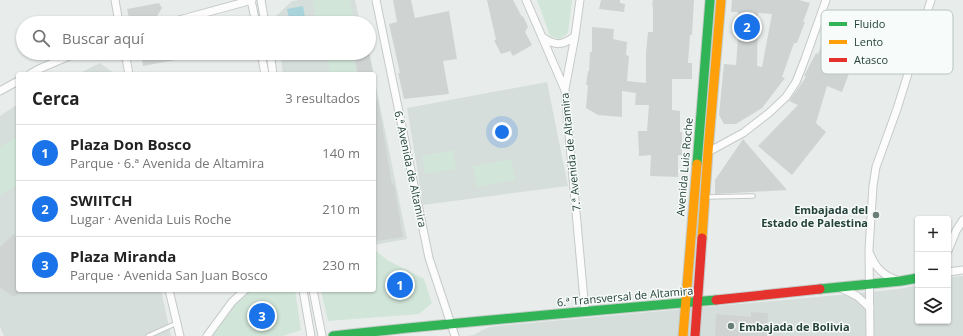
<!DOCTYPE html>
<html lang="es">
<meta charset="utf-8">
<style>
body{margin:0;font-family:"Open Sans",sans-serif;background:#f2f2f2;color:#222}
.controls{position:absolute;right:12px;bottom:12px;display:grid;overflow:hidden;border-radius:4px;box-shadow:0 1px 3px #0004}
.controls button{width:36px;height:36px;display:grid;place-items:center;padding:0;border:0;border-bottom:1px solid #e0e0e0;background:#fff;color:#222;font:20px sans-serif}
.you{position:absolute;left:502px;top:132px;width:14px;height:14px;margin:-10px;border:3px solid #fff;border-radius:50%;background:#1a73e8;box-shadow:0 0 0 6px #1a73e833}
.badge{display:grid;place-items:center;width:26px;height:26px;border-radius:50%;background:#1a73e8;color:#fff;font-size:13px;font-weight:700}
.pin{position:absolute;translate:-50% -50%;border:2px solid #fff;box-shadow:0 1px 4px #0006}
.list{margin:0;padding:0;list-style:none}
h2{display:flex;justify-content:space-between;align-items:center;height:52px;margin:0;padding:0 16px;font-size:17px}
h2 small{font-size:13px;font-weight:400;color:#767676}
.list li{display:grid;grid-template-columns:26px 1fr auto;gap:12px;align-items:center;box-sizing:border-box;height:56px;padding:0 16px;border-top:1px solid #e0e0e0}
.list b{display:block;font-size:15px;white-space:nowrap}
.list p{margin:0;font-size:13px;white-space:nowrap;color:#767676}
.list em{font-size:13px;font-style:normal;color:#767676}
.icon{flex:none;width:22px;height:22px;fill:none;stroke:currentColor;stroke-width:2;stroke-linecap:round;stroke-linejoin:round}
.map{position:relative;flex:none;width:963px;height:336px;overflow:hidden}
.search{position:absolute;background:#fff;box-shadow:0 1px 3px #0004;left:16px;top:16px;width:360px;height:44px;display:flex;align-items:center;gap:10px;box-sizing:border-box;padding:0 14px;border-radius:22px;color:#767676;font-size:15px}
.panel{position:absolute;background:#fff;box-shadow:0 1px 3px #0004;left:16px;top:72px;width:360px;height:220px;border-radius:4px}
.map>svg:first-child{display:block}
.built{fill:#d6dedb}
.green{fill:#d1e6d8}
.water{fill:#a9d4db}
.building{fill:#cfd4d2;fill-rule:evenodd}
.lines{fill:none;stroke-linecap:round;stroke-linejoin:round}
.lane-casing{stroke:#c5cac8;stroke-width:5.5}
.street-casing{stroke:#c5cac8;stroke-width:9}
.fast-casing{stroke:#c3cbc8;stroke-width:11}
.slow-casing{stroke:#c3cbc8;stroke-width:11}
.jam-casing{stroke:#c3cbc8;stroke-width:11}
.lane{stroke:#fcfcfc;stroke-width:3.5}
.street{stroke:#fcfcfc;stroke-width:7}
.fast{stroke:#30b455;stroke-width:9}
.slow{stroke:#ff9f0a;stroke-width:9}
.jam{stroke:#e5322d;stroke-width:9}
.poi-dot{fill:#697e78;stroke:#f7fbf9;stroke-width:1.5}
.labels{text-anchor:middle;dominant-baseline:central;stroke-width:3;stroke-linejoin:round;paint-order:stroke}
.street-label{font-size:11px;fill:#24423a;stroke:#f7fbf9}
.poi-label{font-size:11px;font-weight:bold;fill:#24423a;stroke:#f7fbf9;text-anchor:end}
.key{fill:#f7fbf9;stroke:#b8c4c0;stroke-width:1}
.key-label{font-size:11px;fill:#24423a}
</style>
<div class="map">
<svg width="963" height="336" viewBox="0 0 963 336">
<rect width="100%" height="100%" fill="#e8edeb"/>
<path class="built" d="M299,0h56l5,23h-85l-1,-5 18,-17z
M369,51l5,23h-91l-3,-21h89z
M100,63l15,11h-37z
M374,76l33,163 -33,6z
M547,82l21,104 -145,19 -16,-97z
M18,104v186h143l10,46h-167l-4,-9v-211z
M963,276v60h-495l6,-1 8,-5 8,-3 17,-2 343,-31 49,-5 19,-4v36h30v-44z"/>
<path class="green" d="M313,0h37l4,23h-37z
M537,0h35l-4,33 -8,6 -10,-3z
M327,53h26l3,21h-26z
M18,136v49l-18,10v-48z
M453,150l3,19 -31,5 -3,-18z
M511,159l4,21 -38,7 -4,-21z
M374,249l13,11 37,19 8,24 -13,11 -91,7 -7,-31h53z
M251,290h44l6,40 -18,6h-71l23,-33z"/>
<path class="water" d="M303,6l3,17h-16l-3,-14z"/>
<path class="building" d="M393,0h18l4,18 34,-7 8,48 -14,2 6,33 -45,5 -6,-26h2l-11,-49 8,-2z
M487,0h26l9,17 1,-1 5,11 -3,5 7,13 -19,11 -3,-5 -9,3 -7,-14h2z
M601,0h19v3l5,1 -1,8 -25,-3z
M653,0h41l-2,35h-2l-2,28h4v16h-20v31l8,1v21h2v23h-4v22l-28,-1 1,-21 -12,1 -1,-25h9l2,-26h-14l1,-12 -14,-2v26l-24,-2 -12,-7 2,-23h-2l2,-14h1l1,-19h2v-25l22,2 -1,10 14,3 -1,13 3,1 -2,25 19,2v-30l2,-21h5v-26h-1z
M732,0h67l11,3 -7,19h2l-8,21h-3l-12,34 3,1 -23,30 -26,16h-12l-5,-9 5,-51 12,1 2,-28h-1l1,-25h-7zM758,13l14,1 -10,53 -5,-1z
M159,3l3,5 -8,13 -9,2h-15l-3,-14z
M834,11l31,12 -6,17h-1l-5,23 -11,29 -15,-6 -11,37 10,9 -34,43 -34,-29 40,-41 -9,-4 17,-24 -2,-1 12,-23 2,1z
M141,53h39l1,6 -38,7z
M354,53h15l4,21h-15z
M378,100l14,85 2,-1 9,53 -26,4 -3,-19v-43h2l-2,-13v-65z
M743,139l5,6 39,45 -72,4v-14z
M14,234l4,8v52l-4,3 -14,-10v-40z
M751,312l17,1 -1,23h-52l1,-22 35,3z"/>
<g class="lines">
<defs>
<path id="lane" d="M706,197l47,-1
M148,336l29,-13"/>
<path id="street" d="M115,0l4,23
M251,0l5,23
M261,0l4,23
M376,0l53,258 26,78
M526,0l39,90 20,221
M168,23l84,-23
M542,37c13,9 21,9 33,-1
M125,53l4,21
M261,53l4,21
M270,53l3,21
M30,74l9,-5 37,-16
M565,89l10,-53 5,-36
M0,91l18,-10
M708,152l35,-19 26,-20 17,-16 10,-15 9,-23 21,-59
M948,251l8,-20 7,-11
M870,254c5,13 13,22 27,26
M948,272l15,-2
M841,288l16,8 13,12
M169,290l11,46
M303,290l8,46
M313,290l9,46
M207,336l25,-34 13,-12
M870,336l-1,-87 4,-63 3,-19 21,-58 34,-109"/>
<path id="fast" d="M697,164l13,-164
M820,289l81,-8 17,-3
M333,336c127,-14 255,-25 383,-36"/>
<path id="slow" d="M702,238l6,-86 13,-152
M683,336l14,-172"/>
<path id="jam" d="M716,300l104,-11
M695,336l7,-98"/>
</defs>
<use href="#lane" class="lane-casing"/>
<use href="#street" class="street-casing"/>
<use href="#fast" class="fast-casing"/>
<use href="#slow" class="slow-casing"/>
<use href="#jam" class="jam-casing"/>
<use href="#lane" class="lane"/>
<use href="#street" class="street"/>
<use href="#fast" class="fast"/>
<use href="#slow" class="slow"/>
<use href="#jam" class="jam"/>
</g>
<g class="poi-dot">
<circle cx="876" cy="215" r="4"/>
<circle cx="731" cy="326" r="4"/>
</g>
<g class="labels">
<g class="street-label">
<text transform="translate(570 152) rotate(-96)">7.ª Avenida de Altamira</text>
<text transform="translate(684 167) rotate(-85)">Avenida Luis Roche</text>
<text transform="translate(411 169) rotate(78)">6.ª Avenida de Altamira</text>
<text transform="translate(625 296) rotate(-5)">6.ª Transversal de Altamira</text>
</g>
<g class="poi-label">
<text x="868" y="209">Embajada del<tspan x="868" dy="13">Estado de Palestina</tspan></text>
<text x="739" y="326" text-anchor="start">Embajada de Bolivia</text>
</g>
</g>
<rect x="821" y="10" width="132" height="64" rx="6" class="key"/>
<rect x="829" y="22" width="18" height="4" fill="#30b455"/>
<rect x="829" y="40" width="18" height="4" fill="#ff9f0a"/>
<rect x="829" y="58" width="18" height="4" fill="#e5322d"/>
<g class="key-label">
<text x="854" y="28">Fluido</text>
<text x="854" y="46">Lento</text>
<text x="854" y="64">Atasco</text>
</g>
</svg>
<div class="controls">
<button>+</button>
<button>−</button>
<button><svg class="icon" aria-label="layers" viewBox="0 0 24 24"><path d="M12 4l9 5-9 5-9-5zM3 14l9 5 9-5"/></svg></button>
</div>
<div class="you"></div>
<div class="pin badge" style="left:400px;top:285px">1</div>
<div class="pin badge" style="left:747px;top:27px">2</div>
<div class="pin badge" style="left:262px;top:316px">3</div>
<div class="search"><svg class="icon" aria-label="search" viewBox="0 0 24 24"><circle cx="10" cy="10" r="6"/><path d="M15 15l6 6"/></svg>Buscar aquí</div>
<section class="panel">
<h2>Cerca<small>3 resultados</small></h2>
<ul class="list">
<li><span class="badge">1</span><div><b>Plaza Don Bosco</b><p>Parque · 6.ª Avenida de Altamira</p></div><em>140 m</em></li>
<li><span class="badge">2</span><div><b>SWIITCH</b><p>Lugar · Avenida Luis Roche</p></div><em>210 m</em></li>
<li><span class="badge">3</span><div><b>Plaza Miranda</b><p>Parque · Avenida San Juan Bosco</p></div><em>230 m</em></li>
</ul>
</section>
</div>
